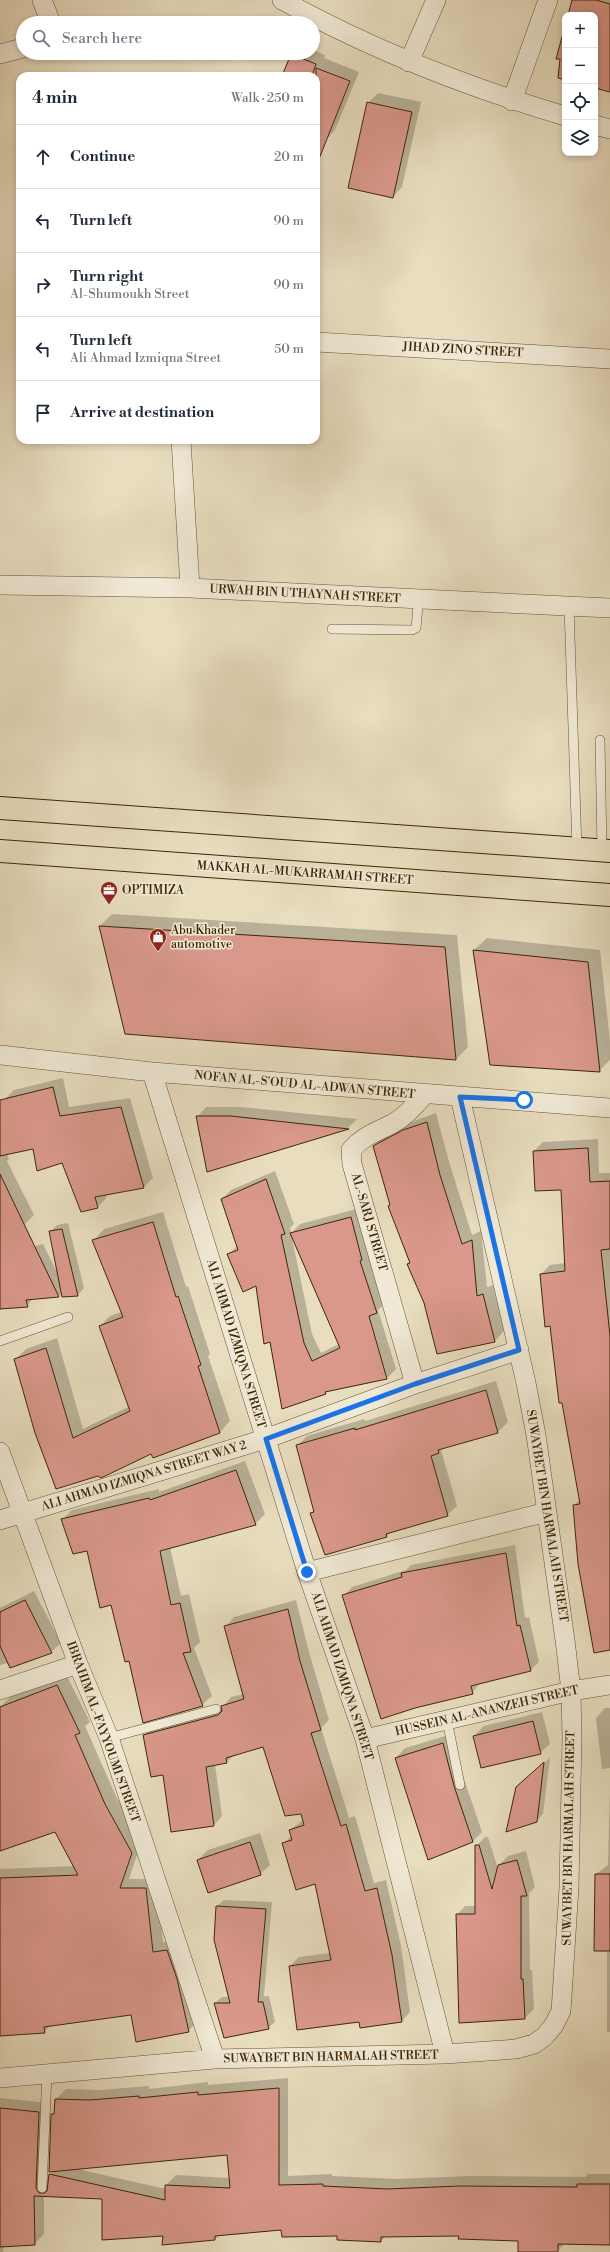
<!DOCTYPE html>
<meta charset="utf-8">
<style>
body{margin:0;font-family:"Libre Bodoni",serif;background:#f2f2f3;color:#1f2937}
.controls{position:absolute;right:12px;top:12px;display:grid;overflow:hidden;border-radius:8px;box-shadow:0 2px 6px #0003}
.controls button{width:36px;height:36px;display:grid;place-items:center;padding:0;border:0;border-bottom:1px solid #e0e1e3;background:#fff;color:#1f2937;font:20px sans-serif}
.stop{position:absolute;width:12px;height:12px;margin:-9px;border:3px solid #1a73e8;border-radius:50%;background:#fff}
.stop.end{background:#1a73e8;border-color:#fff;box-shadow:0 1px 4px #0008}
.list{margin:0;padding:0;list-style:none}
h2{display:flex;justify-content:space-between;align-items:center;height:52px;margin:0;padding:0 16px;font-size:17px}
h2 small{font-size:13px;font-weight:400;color:#747a83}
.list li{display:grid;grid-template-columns:26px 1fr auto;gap:12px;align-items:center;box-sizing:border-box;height:64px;padding:0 16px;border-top:1px solid #e0e1e3}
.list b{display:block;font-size:15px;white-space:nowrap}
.list p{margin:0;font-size:13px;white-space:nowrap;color:#747a83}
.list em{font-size:13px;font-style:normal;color:#747a83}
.icon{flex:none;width:22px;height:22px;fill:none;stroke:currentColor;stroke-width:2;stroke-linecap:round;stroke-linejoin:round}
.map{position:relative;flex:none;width:610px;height:2252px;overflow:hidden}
.search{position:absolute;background:#fff;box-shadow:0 2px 6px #0003;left:16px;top:16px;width:304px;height:44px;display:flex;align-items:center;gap:10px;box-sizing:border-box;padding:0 14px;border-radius:22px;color:#747a83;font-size:15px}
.panel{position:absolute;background:#fff;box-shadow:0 2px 6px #0003;left:16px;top:72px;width:304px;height:372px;border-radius:12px}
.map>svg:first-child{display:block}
.shadow{fill:#0003;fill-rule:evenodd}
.building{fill:#d9988b;stroke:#3e2705}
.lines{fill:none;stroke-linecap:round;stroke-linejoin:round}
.lane-casing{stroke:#685434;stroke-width:10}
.street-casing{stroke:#685434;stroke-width:20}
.primary-casing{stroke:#3e2705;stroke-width:24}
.lane{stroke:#f0e9d5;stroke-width:9}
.street{stroke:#f0e9d5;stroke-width:19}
.primary{stroke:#e8ddbf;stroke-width:22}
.route{stroke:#1a73e8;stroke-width:5}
.labels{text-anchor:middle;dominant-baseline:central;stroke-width:3;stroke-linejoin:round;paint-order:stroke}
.street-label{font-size:12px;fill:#3e2705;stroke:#f0e9d5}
.poi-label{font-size:12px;fill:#3e2705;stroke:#f0e9d5;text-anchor:start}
</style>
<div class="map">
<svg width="610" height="2252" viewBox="0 0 610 2252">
<rect width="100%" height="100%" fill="#e8ddbf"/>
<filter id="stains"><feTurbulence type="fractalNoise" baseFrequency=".005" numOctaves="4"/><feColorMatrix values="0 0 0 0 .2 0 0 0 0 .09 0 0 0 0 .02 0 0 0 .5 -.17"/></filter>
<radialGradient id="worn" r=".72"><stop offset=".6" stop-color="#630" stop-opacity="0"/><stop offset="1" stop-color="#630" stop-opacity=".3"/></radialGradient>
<path class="shadow" d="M573,0h37v91l-15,-4v-72h-26z
M313,50l12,5 -1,3 35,14 -24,58 -9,10 -10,-4v-60h-33l10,-23h20z
M378,93l43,9 -19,85 -9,10 -25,-94z
M112,914l345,21 11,112 -12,12 -356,-133z
M487,938l113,12 10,91v19l-10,10 -126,-120z
M63,1078l6,29 61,-9 23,80 -9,9 -38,7 1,3 -9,10 -16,4 -19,-49 -29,-14 -29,-49 9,-9z
M206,1107h35l116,12 -9,9 -141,42 -10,-53z
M436,1113l14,52 22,70 9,-4 6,56 6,-2 11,46 -9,10 -57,12 -13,-50 -17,-39 2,-2 -36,-116 10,-10 30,-15z
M0,1137l9,22 -2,2 27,54 -10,10 -24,2z
M598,1139l1,34h11v476l-36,-144 6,-6 -29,-174 -10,-51 9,-9 16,-2 -4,-74 -28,-38 9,-9z
M275,1171l19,53 -4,4 1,5 9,-9 60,-16 25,95 -7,7 18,59 -9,9 -58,12 -4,3 -54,-52 -14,-56 -28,-31 9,-9 -16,-46 9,-9zM292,1238l47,106 -18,9 -9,-19z
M163,1212l23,75 2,-1 22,68 -2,2 22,65 -10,11 -67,25 -2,-4 -50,23 -86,-116 11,-11 31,-11 26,91 47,-23 -30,-80 10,-10 12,-4 -28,-72 10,-11z
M68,1223l16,65 -6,7 -15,1 -1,-3 -3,3 -26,2 -6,8 -27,2v-52l43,-12 15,30 -8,-42 7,-7z
M496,1381l12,41 -10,10 -54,15 -3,3 16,56 -10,9 -56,16 -4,5 -76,-23 4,-3 -18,-64 10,-10 57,-17 1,2z
M245,1461l20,53 -10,10 -85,23 11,49 8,-2 11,48 -6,6 18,48 -10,9 -72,-45 -18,-56 -24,-55 -25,-30 9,-9 87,-21v3z
M515,1545l10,73 4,-1 10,45 -8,8 -50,12 -9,11 -128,-97 8,-9 54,-17 5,-5z
M34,1591l27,52 -10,9 -51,13v-57z
M296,1600l13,52 20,68 -8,8 28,90 6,-2 19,67 12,-3 15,66 9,66 -8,9h-42l-70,-55 9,-9 31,-4 -15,-70 -31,-40 8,-8 -2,-5 13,-10 -1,-7 -39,-67 -28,8 -8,8 -12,2 7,52 -8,9 -50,-51 -20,-39 9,-8 69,-19 9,-11 13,-3 -18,-68 8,-9z
M67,1676l23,46 -5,4 30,68 26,49 -12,36h27l7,63 14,-1 21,80 -10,10 -57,-17 -79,10 -8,8 -44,3v-166l74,-3 -18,-35 -56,19v-143l10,-10z
M605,1708h5v60l-8,1 -6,-51z
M542,1712l8,32 -10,9 -66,-17 10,-10z
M452,1734l11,42 19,56 -9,9 -77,-83 9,-10z
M550,1758l-7,56 -7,7 -12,-40z
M610,1789v243h-3v-82l-11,-76 12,-9z
M260,1833l10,32 -10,9 -62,-14 10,-10z
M485,1837h3l10,32 1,-4 9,-9 18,-5 9,36 -6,6 1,77h2l2,39 -9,9 -68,-103 8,-9h11v-60z
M224,1900l48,2 -8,94h5l6,26 -7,6 -53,-25 7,-6h7l-14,-57 2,-34z
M288,2078v98l44,-2v2l65,3 73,-3 115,1 3,-3h22v70l-45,-1 -7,8 -39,-11 -59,-6 -74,2 -5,5 -99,-12 -62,6 -5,4 -51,-4 -61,-37 -59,-2v38l-10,10 -30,2 -1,6h-3v-154l49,5 -3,74 3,4 1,-6 4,-5 -4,1 2,-57 3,-3 1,-12 10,-10 34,1 49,-4v3l59,-7v3zM228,2154l2,24 -54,-3 -10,10v4l-89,-20z"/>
<path class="building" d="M572,0h24l14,4v88l-15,-4v-73h-27z
M565,26v54l-7,-2 2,-19h-4z
M291,54l25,10 -4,12h-30z
M316,68l34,13 -33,83h-1z
M367,102l45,10 -19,86 -45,-10z
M99,926l346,21 11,113 -331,-26z
M473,950l115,12 12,110 -110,-7z
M53,1087l7,29 61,-9 23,81 -49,9 3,11 -17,4 -19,-49 -25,8 -4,-22 -33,7v-56z
M196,1116h35l118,13 -142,43z
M427,1122l13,53 22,69 10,-4 5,56 6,-2 12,48 -58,12 -13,-51 -17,-39 3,-1 -22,-57 2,-1 -17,-59 30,-16z
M588,1148l2,34 20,-1v68l-9,1 9,86v314l-16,3 -16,-89 -5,-59 7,-1 -18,-101h-3l-9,-77 -5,1 -5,-53 25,-3 -4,-81 -26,1 -2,-40z
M0,1174l59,123 -33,3 2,7 -28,2z
M266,1179l19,55 -4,1 23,108 8,18 28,-13 -50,-115 61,-16 11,43 -2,1 17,52 -8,3 18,63 -62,13 1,2 -44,15 -12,-67 -6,2 -8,-58 -13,6 -16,-38 11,-4 -17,-51z
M153,1222l23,75 2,-1 23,69 -3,1 22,67 -67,25 -2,-4 -50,24 -3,-2 -42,13 -21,-56 -21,-74 32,-11 27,90 57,-27 -31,-85 24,-9 -31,-77z
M62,1229l16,67 -16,1 -13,-66z
M486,1390l12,43 -60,17 1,3 -8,3 17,60 -62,18 1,3 -62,18 -15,-42 4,-1 -18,-67 59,-17v2z
M236,1470l20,55 -96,26 11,54 9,-2 11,49 -8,1 20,53 -60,17 -14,-62 -4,1 -14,-57 -11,3 -13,-57 -14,3 -12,-35 88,-21 1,2z
M506,1553l11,73 3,-1 11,46 -60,15 2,8 -58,14 -34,11 -39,-124 60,-18 -1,-4z
M25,1600l27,53 -42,15 -10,-22v-34z
M288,1609l12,52 21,69 -10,3 30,93 5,-2 19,67 12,-3 15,67 10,67 -42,6 -1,-6 -62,8 -8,-64 42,-6 -16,-76 -19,6 -14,-47 10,-3 -3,-10 15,-5 -3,-11 -16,2 -22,-69 -37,11 1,5 -21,4 8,59 -43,6 -8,-57 -12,2 -8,-42 75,-20 4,-4 -1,-5 23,-7 -20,-73z
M57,1685l23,48 -5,2 30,69 27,49 -12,35h26l7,64 14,-2 10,29 12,53 -53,10 -5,-27 -87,12 1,6 -45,3v-158l78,-3 -23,-43 -55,19v-144z
M533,1721l8,33 -60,14 -8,-32z
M443,1743l11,43 19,56 -45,18 -33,-102z
M544,1762l-7,60 -31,10 10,-45z
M250,1842l11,33 -53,18 -11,-33z
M475,1845h4l13,44 6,-24 19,-5 10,36h-6v83h2l2,40 -66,4 -3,-109h19z
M595,1874h15v77h-16z
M216,1906l50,3 -8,93h5l6,27 -45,9 -10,-35h16l-16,-63z
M279,2088v97l44,-1v2l64,3 73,-3 117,1v-3h33v61l-52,-1v8h-40v-11l-60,-2 1,-3 -78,1v5l-44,-2v-4l-55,1 -1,-7 -66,6v4l-53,5 1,-9 -61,4v-41l-68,-3 1,49 -35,2v-139l39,4 -3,76 3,5h5l3,-2 2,-17 116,26v-15l65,3 -3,-33 -178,17 2,-58h3l1,-15 35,1 49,-4v2l59,-6v3z"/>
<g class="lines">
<defs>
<path id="lane" d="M569,606l8,243
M332,629l80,1 4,-2 2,-22 -1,-7
M600,740l2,110
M0,1341l68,-24
M447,1720l13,65
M109,1738l107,-29
M42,2188l5,-115"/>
<path id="street" d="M42,0l9,23
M282,0c90,50 185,87 283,116
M0,54l23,-6
M409,62l27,-62
M512,101l36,-101
M595,125l15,4
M316,342l294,17
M181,440l9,148
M0,585l190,3 420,20
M0,1055l152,17 458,36
M152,1072l155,500 58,167 80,315
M415,1384l-63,-220 -1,-14c12,-14 25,-18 41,-26 13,-7 23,-18 32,-29
M0,1452l78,212 31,74 106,321
M0,1520l265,-81 150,-55 104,-34
M307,1572l240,-60
M0,1690l78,-26
M365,1739l206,-48 39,-6
M0,2078l215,-19 230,-5 71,-5 18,-5 11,-8 9,-11 7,-14 8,-123 3,-150 -1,-47 -6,-51 -29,-205 -10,-52 -66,-286"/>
<path id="primary" d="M0,808l610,43
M0,851l610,44"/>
</defs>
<use href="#lane" class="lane-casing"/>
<use href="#street" class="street-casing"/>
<use href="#primary" class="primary-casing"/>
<use href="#lane" class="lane"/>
<use href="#street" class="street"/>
<use href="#primary" class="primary"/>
</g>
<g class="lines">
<path class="route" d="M307,1572l-41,-133 149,-55 104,-34 -59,-253 64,3"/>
</g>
<defs>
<symbol id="office-pin" viewBox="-11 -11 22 30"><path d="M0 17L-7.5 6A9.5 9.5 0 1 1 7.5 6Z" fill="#8f2418" stroke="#f0e9d5"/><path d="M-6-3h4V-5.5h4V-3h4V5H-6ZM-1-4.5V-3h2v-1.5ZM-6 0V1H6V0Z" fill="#fff"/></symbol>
<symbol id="shop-pin" viewBox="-11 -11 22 30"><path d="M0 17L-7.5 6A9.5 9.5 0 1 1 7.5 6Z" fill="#8f2418" stroke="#f0e9d5"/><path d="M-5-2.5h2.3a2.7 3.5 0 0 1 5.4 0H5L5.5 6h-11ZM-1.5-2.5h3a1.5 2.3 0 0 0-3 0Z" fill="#fff"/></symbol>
</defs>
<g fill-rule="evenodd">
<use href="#office-pin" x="99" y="880" width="20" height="27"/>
<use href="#shop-pin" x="148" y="927" width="20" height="27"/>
</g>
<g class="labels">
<g class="street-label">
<text transform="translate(463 350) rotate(3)">JIHAD ZINO STREET</text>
<text transform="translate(305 594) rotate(3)">URWAH BIN UTHAYNAH STREET</text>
<text transform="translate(305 873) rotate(4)">MAKKAH AL-MUKARRAMAH STREET</text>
<text transform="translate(305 1085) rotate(5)">NOFAN AL-S'OUD AL-ADWAN STREET</text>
<text transform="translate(369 1222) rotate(74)">AL-SARJ STREET</text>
<text transform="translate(236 1344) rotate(73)">ALI AHMAD IZMIQNA STREET</text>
<text transform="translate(144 1476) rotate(-17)">ALI AHMAD IZMIQNA STREET WAY 2</text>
<text transform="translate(547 1516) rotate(81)">SUWAYBET BIN HARMALAH STREET</text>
<text transform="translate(342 1676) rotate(72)">ALI AHMAD IZMIQNA STREET</text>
<text transform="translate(487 1711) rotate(-13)">HUSSEIN AL-ANANZEH STREET</text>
<text transform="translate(103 1732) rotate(70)">IBRAHIM AL-FAYYOUMI STREET</text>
<text transform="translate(569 1838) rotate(-89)">SUWAYBET BIN HARMALAH STREET</text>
<text transform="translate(331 2057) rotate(-1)">SUWAYBET BIN HARMALAH STREET</text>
</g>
<g class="poi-label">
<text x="122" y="890">OPTIMIZA</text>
<text x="171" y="930">Abu Khader<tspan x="171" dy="14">automotive</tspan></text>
</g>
</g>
<rect width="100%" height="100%" filter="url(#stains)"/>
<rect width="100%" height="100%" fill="url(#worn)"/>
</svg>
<div class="controls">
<button>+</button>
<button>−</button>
<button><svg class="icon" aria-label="locate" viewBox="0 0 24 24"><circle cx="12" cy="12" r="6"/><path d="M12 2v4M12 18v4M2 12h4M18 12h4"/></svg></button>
<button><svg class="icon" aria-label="layers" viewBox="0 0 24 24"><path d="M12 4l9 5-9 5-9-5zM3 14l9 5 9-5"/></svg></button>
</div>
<div class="stop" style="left:524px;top:1100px"></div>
<div class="stop end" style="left:307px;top:1572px"></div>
<div class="search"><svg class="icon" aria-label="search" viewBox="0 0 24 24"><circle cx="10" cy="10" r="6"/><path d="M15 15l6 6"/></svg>Search here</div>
<section class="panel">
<h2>4 min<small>Walk · 250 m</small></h2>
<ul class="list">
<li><svg class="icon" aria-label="ahead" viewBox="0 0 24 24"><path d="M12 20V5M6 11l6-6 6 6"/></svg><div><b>Continue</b></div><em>20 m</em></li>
<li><svg class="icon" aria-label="left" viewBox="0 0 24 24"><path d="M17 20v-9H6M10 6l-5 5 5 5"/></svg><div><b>Turn left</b></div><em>90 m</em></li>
<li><svg class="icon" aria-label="right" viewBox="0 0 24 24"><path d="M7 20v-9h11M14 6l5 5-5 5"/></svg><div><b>Turn right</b><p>Al-Shumoukh Street</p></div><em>90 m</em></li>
<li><svg class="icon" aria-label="left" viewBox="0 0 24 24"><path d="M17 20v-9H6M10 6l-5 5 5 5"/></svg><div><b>Turn left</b><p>Ali Ahmad Izmiqna Street</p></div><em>50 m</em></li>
<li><svg class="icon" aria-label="arrive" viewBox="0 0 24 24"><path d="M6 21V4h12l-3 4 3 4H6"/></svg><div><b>Arrive at destination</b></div></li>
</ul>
</section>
</div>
